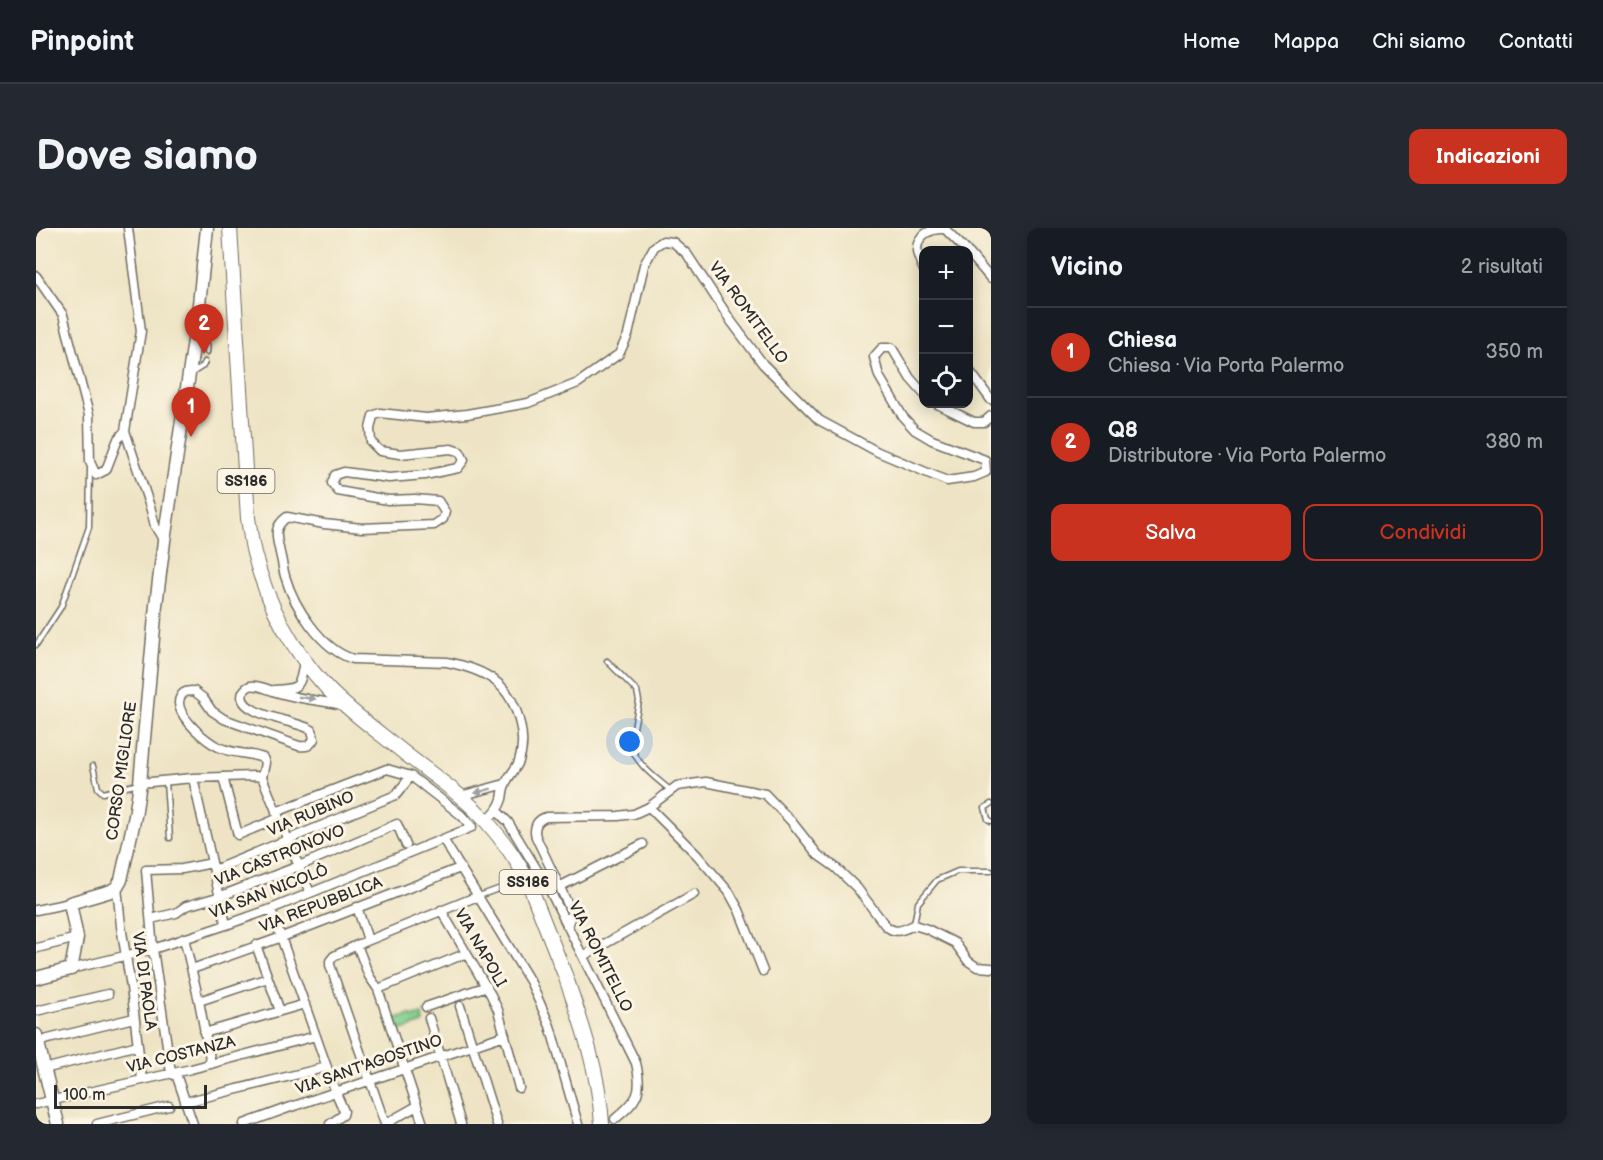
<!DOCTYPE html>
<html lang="it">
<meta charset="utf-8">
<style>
body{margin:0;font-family:"Balsamiq Sans",sans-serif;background:#242831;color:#f1f3f6}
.controls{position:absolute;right:18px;top:18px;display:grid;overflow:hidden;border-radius:12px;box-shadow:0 3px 15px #0003}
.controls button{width:54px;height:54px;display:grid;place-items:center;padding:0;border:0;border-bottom:2px solid #363941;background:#171b24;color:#f1f3f6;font:30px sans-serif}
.scale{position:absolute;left:18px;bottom:15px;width:153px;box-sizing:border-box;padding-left:6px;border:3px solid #2b2b2b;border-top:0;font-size:16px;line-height:21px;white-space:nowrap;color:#2b2b2b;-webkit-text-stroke:4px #fcf5e5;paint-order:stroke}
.you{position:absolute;left:594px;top:514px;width:21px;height:21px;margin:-15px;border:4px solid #fff;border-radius:50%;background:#1a73e8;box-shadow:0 0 0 9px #1a73e833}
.badge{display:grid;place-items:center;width:39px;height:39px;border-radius:50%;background:#c8321e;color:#fff;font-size:20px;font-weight:700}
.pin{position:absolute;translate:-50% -50px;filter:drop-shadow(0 2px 3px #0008)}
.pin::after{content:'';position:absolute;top:32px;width:21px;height:18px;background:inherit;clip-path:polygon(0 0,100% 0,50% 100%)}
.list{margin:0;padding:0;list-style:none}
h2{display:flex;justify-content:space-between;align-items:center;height:78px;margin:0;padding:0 24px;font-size:26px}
h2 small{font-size:20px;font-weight:400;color:#9ea1a6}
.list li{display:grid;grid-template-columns:39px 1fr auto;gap:18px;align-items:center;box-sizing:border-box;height:90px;padding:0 24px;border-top:2px solid #363941}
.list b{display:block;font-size:22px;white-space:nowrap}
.list p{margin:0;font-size:20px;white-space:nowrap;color:#9ea1a6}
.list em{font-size:20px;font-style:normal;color:#9ea1a6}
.actions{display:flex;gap:12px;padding:18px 24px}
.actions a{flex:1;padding:14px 0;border:2px solid #c8321e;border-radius:12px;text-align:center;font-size:21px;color:#c8321e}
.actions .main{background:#c8321e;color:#fff}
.icon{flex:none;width:33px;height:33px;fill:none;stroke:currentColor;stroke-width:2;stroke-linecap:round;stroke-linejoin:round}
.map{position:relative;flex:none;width:955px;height:896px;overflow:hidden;border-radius:12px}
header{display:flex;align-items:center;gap:36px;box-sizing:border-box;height:84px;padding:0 30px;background:#171b24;border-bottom:2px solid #363941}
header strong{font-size:28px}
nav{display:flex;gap:33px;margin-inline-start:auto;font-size:21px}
.intro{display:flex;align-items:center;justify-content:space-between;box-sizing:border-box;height:144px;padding:0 36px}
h1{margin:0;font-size:42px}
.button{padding:15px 27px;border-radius:12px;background:#c8321e;color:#fff;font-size:21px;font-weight:700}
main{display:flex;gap:36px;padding:0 36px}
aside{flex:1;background:#171b24;border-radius:12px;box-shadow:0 3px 15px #0003}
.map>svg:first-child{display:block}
.grass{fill:url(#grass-tufts);stroke:#567e5c;stroke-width:1.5}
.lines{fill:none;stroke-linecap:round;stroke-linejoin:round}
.lane-casing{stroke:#6f6c61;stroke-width:7}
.street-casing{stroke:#6f6c61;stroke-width:11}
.secondary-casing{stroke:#6f6c61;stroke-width:15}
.primary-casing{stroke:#6f6c61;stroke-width:16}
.lane{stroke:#fff;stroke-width:4}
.street{stroke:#fff;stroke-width:8}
.secondary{stroke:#fff;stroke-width:12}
.primary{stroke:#fff;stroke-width:14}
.oneway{fill:#a0a0a0}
.labels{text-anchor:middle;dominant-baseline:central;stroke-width:6;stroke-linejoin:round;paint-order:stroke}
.shield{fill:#fcf5e5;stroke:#6a6863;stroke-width:1.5}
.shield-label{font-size:15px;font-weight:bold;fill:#2b2b2b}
.street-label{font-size:16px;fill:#2b2b2b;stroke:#fcf5e5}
</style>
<header>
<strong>Pinpoint</strong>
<nav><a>Home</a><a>Mappa</a><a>Chi siamo</a><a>Contatti</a></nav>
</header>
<div class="intro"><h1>Dove siamo</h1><a class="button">Indicazioni</a></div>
<main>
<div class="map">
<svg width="955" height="896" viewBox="0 0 955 896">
<defs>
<pattern id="grass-tufts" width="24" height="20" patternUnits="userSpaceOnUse" patternTransform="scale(1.5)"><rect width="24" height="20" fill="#82d08e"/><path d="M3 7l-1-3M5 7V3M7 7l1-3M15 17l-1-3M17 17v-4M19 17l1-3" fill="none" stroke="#6ba974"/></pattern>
</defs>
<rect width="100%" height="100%" fill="#fcf5e5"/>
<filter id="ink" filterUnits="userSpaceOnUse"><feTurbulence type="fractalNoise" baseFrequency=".0167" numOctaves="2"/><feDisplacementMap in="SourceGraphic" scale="12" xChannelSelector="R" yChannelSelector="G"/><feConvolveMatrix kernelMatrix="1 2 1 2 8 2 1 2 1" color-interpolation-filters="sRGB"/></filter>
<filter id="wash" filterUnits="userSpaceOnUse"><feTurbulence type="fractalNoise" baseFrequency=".008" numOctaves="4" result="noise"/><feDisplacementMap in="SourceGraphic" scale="24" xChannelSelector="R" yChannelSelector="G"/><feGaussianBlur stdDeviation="1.35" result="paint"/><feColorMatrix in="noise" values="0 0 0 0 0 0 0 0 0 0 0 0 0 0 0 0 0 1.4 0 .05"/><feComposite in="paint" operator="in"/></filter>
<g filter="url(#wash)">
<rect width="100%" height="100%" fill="#eee4c5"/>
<path class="grass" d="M374,786l2,3 10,-3 1,9 -24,8 -5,-12z"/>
</g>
<g filter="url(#ink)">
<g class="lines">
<defs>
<path id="lane" d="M161,106c8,6 12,7 10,18
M156,145l11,-7 2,-4
M0,417l25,-38 28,-80 1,-58
M571,433l30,30 2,10 -8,43c4,20 25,34 39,46
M57,538l5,22 5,5 35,-9
M130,554l4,56
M955,576l-6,4 3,11 3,2
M443,668l22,-8
M878,696l4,-21 19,-23 21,-9h33"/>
<path id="street" d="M933,25l22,26
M888,42c-3,-6 -7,-14 -7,-20 0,-16 15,-22 28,-21l21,21
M0,48l27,39 26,100 1,47 6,13 10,-5 12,-31 7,-8 26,79 4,16 9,15
M933,142l22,30
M901,176l37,18h10l7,-6
M89,203l16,-100 -13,-103
M238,462c27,-1 26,-4 30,-29
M187,549l15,58 41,-17
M226,549l3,-14 -2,-5c-16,-6 -35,-4 -50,-14 -11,-7 -42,-33 -32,-48 3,-5 8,-5 13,-5l9,7 9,13 12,8 75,27c8,1 11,0 15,-7l-2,-9c-12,-9 -78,-15 -69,-38 2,-3 4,-5 7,-6 7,-2 16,3 23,5 22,8 46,9 69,14
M226,549l48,116
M157,550l33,147
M104,555l53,-5 61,-2 8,1
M424,568l45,-12
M613,579l48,48 32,37 10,18 24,61
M461,583l11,11 42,69 86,172c7,30 2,37 -21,56
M450,593c7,-7 13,-12 16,-22 1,-5 1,-10 3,-14 3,-9 11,-15 14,-24 4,-12 4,-25 1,-37 -9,-41 -34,-54 -73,-62l-94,-3c-31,-9 -59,-52 -68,-83 -2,-7 -3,-15 -5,-23 -3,-16 -8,-25 7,-36l37,7 38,4 72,-3 9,-6 2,-7 -7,-11 -23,-2 -27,1 -50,-9 -6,-8 3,-8 9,-3 45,6 36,-3 33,-7 6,-8 -4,-8 -9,-3 -51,5 -20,-3 -9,-9 -1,-13 3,-13 7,-3 46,5 41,-4 61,-11 50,-20 41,-29 9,-19 16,-70 10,-18 9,-6 10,1 14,12 44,67 32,43 56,56 59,32 69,29 27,-4 12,-5 -1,-12 -53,-20 -17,-10 -12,-13 -24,-41 -5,-19 8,-9h10l18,30 14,16
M407,611l88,144 19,43 28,98
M178,642l182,-75 15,-19
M81,659l4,39 10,61 11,93
M523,659l84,-43
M321,679l11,33
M235,681l65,184 8,18 -1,4 -13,9
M0,682l34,-7
M405,682l50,85 7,15 21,78
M115,691l25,-6 10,-7 35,-10 78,-30 98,-42 9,21
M531,698l5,-13 -36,-76c-3,-10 1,-17 10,-20l72,-1 16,-2 15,-7 28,-21 29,-4 59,12 26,27 27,34 17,12 22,21 28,37c10,10 18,5 29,0l13,4 28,14 13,18 9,6 14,1
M148,710l15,63 12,63
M220,717l24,66
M321,717l12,31 9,13 45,135
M1,720l40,-10
M547,728l111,-62
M35,741l82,-20 73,-24 45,-16 201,-82 -11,-12 -50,-39 -24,-7 -111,43
M156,741l90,-32 178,-69
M342,761l89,-36
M163,773l69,-23
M424,778l37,118
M390,779l61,-21
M0,783l72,-17
M393,790l32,106
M168,805l101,-29
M0,814l98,-24
M8,841l94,-24
M149,874l142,-35
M0,876l155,-35 125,-33
M61,896l72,-18
M157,896l-16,-47 -6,-4 -18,-124 -7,-79 36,-1 30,-6
M208,896l44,-16 217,-73
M349,896l-55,-159v-4l4,-5 23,-11 121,-49
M349,896l32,-18"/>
<path id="secondary" d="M0,750l35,-9 6,-31 -7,-35 41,-12 6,-4 4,-7 14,-64 5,-33 16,-178 8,-64 34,-227 9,-86
M0,807l22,89"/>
<path id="primary" d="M194,0l18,290c2,11 3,24 6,35 13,50 38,97 73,135 24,25 53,45 80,67 27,21 57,41 80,67 13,15 30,38 39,56 5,9 8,19 12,29 9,23 18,45 27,68 17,49 34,97 37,149"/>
</defs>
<use href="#lane" class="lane-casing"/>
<use href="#street" class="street-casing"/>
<use href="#secondary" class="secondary-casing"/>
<use href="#primary" class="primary-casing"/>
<use href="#lane" class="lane"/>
<use href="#street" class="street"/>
<use href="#secondary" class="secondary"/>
<use href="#primary" class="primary"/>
</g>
<defs><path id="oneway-solid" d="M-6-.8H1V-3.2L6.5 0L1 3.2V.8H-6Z" transform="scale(1.5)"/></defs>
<g class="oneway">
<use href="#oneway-solid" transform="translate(271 470) rotate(8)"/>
<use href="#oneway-solid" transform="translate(447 563) rotate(165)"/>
</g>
</g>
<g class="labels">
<g class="shield">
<rect x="181.5" y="241" width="57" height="24" rx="4.5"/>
<rect x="463.5" y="642" width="57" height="24" rx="4.5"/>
</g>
<g class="shield-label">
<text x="210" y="253">SS186</text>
<text x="492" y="654">SS186</text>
</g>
<g class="street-label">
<text transform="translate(712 85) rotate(54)">VIA ROMITELLO</text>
<text transform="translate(86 543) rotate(-82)">CORSO MIGLIORE</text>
<text transform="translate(275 586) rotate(-23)">VIA RUBINO</text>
<text transform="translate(244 628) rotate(-22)">VIA CASTRONOVO</text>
<text transform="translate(233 664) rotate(-21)">VIA SAN NICOLÒ</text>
<text transform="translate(285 677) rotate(-21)">VIA REPUBBLICA</text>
<text transform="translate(444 720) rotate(60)">VIA NAPOLI</text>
<text transform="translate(564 729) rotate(63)">VIA ROMITELLO</text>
<text transform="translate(108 753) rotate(82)">VIA DI PAOLA</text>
<text transform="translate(145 827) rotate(-14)">VIA COSTANZA</text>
<text transform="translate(333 837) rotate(-19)">VIA SANT'AGOSTINO</text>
</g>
</g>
</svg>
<div class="controls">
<button>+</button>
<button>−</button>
<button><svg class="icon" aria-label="locate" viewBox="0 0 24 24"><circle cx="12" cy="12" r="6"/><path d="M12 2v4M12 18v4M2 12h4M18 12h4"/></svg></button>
</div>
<div class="scale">100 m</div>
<div class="you"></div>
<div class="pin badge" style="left:155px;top:209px">1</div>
<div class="pin badge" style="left:168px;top:126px">2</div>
</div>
<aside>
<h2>Vicino<small>2 risultati</small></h2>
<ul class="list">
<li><span class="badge">1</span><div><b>Chiesa</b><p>Chiesa · Via Porta Palermo</p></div><em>350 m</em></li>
<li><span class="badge">2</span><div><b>Q8</b><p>Distributore · Via Porta Palermo</p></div><em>380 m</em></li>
</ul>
<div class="actions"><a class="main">Salva</a><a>Condividi</a></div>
</aside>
</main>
